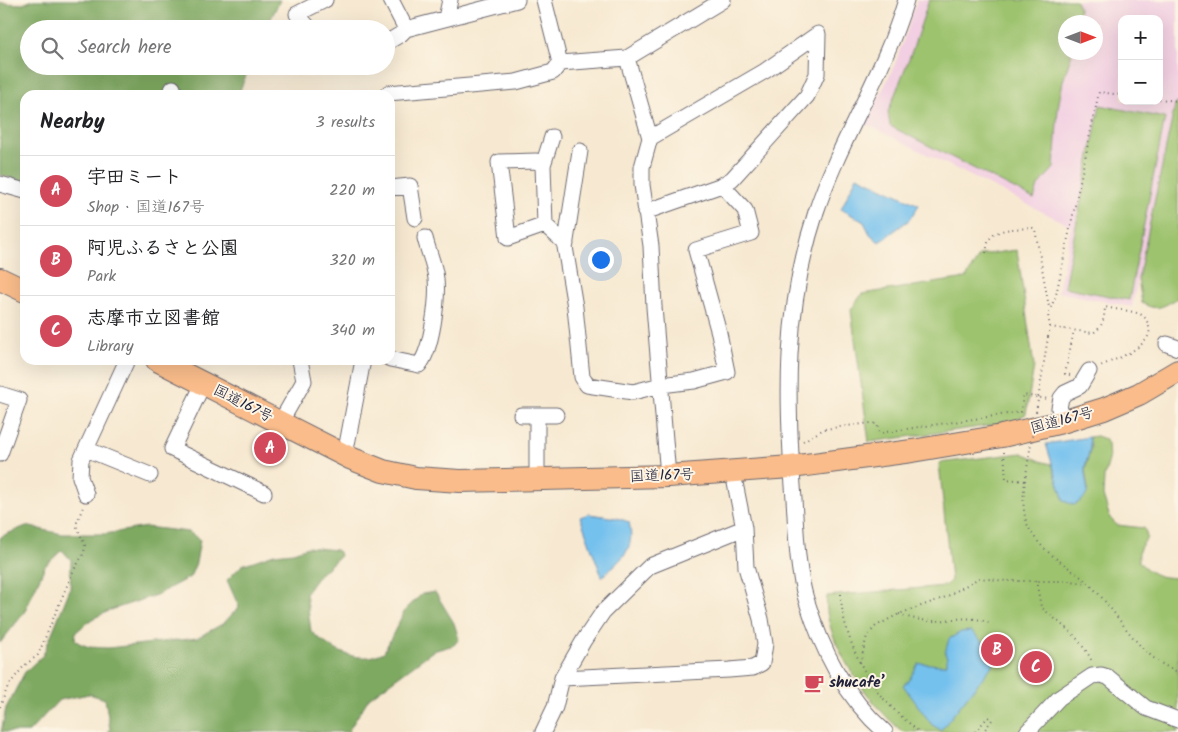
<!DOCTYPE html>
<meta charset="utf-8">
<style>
body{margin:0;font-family:Kalam,"Klee One",sans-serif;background:#f6f6f6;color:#202124}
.controls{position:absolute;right:15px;top:15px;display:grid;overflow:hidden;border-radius:10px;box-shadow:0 5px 20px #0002}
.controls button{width:45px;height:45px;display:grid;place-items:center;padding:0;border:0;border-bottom:1px solid #e0e0e0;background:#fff;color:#202124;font:25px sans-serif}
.compass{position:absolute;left:1058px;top:15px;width:45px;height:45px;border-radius:50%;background:#fff;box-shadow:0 5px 20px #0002;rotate:90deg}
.you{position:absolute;left:600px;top:259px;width:18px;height:18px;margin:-12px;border:4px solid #fff;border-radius:50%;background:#1a73e8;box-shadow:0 0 0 8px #1a73e833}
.badge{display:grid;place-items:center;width:32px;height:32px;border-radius:50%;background:#d1495b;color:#fff;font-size:16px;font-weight:700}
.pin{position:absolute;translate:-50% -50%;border:2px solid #fff;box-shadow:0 1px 5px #0006}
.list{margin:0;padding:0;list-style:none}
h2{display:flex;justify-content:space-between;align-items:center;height:65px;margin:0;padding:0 20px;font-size:21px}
h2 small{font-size:16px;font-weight:400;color:#757577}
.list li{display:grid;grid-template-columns:32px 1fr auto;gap:15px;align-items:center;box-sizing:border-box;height:70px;padding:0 20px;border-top:1px solid #e0e0e0}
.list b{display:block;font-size:19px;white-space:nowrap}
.list p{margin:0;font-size:16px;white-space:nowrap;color:#757577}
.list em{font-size:16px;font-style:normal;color:#757577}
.icon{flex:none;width:28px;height:28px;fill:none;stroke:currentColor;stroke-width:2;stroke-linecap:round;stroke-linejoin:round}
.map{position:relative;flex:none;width:1178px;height:732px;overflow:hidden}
.search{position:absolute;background:#fff;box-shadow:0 5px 20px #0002;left:20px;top:20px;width:375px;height:55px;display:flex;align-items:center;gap:12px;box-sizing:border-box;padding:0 18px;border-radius:28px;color:#757577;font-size:19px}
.panel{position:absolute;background:#fff;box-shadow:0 5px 20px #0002;left:20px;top:90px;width:375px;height:275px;border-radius:15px}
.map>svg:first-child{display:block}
.built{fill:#f2cfe2;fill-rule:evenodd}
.green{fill:#9dc36e;stroke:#607254}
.forest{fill:#7ea961;stroke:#50664e}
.water{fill:#75c1ee;stroke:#4c7294}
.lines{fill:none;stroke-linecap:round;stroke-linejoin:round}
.minor-casing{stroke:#6d6870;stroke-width:17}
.highway-casing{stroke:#6d6870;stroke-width:24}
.path{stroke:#6d6870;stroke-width:2;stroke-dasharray:1 4;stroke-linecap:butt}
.minor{stroke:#fff;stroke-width:15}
.highway{stroke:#f9bc8a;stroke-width:22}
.path-bridge{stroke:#6d6870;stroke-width:2;stroke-dasharray:1 4;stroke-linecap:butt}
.labels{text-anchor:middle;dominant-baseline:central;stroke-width:4;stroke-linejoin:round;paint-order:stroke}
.street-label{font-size:15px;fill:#22223b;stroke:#fcf5e5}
.poi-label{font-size:15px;font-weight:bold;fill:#22223b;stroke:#fcf5e5;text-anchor:start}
</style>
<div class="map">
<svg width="1178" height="732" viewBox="0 0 1178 732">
<rect width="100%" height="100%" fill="#fcf5e5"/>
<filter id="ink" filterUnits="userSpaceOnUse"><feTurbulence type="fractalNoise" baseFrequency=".02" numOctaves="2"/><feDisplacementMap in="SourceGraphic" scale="10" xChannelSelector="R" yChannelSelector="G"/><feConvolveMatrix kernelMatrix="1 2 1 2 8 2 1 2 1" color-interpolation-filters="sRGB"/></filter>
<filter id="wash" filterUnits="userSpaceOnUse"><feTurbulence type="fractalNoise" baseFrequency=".0096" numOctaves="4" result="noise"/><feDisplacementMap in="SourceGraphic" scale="20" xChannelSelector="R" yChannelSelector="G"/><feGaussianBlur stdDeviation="1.12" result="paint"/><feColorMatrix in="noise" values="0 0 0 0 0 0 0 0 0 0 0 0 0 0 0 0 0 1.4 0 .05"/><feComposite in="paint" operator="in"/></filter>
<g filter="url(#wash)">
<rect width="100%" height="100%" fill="#f7e9d1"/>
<path class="built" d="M917,0h261v102l-3,3 -43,202 -74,-15 13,-66 -205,-102 29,-60zM1122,19h37v82h-37zM1066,22h30v30h-30z"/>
<path class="green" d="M929,0h147l3,8v14h-13v30l6,1 -9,28 -5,27 -4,60 -16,18 -4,13 -144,-73 -2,-14 24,-61z
M1178,102v196c-14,8 -21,14 -36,5l-4,-24 37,-174z
M1100,105l65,13 -36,182 -65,-13z
M1017,250l17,116 -8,48 -16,9 -141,19 -18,-132 11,-16 104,-16 14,-23z
M1097,436l8,3 3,5 1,16 -5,17 -1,19 7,22 7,7 27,3c6,12 1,11 -4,20 -2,5 -1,10 -1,14 14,14 20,15 39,16v154h-275c-32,-26 -82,-93 -76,-136l118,-10 6,-6 -12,-117 83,-10 21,9 9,2 4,13 32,13 -3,-21 6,-22 -2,-10z"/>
<path class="forest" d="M33,0h247l-14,29h-237v37h221l-10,24 10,5h-225v87l-25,-7v-172l23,1z
M26,526l36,8h43l41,-7 43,5 11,8 -4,23 -6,14 -34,18 -45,15 -19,9 -16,13 -1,7 4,4 10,4 19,1 89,-10 27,-15 15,-16 -12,-27 15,-15 32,-11 19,-2 15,-5 28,3 3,2 1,4 -21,19 -13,18 5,38c15,15 36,28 57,26 5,0 11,-3 16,-5l21,-42 17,-16 13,-2 19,31 5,16 -5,6 -21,6 -64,47 -20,32v2h-241l2,-3 -5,-30 -16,-5 -30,6 -30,32h-28l5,-24 19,-36 18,-17 27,-66 1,-29 -9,-10 -17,16 -21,47 -24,30v-105l2,-2z"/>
<path class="water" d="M857,176l62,29 -10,15 -30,22 -9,-8 -6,-12 -23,-13z
M1089,437c3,15 -2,18 -4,31 -1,18 11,26 -11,37l-10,-4 -18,-57z
M589,514l28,4 12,4c7,30 -8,36 -27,55l-22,-60z
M971,631l28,26 -58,73 -9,-5 -29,-40 6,-5 9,-16c11,-2 19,3 29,0v-6l-2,-5 4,-14 12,-7z"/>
</g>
<g filter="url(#ink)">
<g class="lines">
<defs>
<path id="minor" d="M391,0l15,29
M544,0l16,63
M446,18l4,-18
M310,29l-13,-15 28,-14
M386,43l15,-9 5,-5 111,-29
M627,58l23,80 -8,29v18l9,61 3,61 14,169
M388,93l128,-11 37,-10 7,-9 67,-5 96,-58
M169,95l4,-7
M580,151l-15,96 10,60 7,70 5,8 46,7 28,-7 33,-4 33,-9 -8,-39 -23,-83 55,-17 -6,-23 -23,-25
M543,165l9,-28
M0,184l25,7
M390,188l20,-2 5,32
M645,212l77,-27 10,-6 75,-83 10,-22 1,-40 -53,37 -115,67
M545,225l-37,13 -9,-76 37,-1 7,4 2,60 21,19
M1167,344l11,4
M390,359l29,6c13,-15 19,-66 17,-86 -1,-13 -8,-28 -11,-41
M203,384l-31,65 92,44
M0,394l19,6 -19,54
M521,415h35
M1062,422l-3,-14 2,-10 4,-5 15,-7 9,-15
M280,423l24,-42 -4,-21
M86,449l64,26
M345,455l18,-95
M537,479v-64
M86,494l-6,-17 1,-17 46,-100
M562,678l167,-8 24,-2 9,-5 3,-19 -4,-25 -15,-52 -2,-39
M543,732l12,-25 7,-29 22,-38 19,-28 47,-46 94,-38 -11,-55
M885,732c-40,-35 -63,-82 -79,-133 -9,-30 -10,-69 -12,-100 -8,-101 -10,-189 22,-287 24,-73 68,-138 90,-212
M1027,732l32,-34 33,-22 9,-1 7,2 38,31 32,12"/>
<path id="highway" d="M0,279l25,12
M157,360l193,98 33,13 33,7 44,3 208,-5 123,-9 121,-16 90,-15 60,-14 42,-13 35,-15 39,-23"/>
</defs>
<use href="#minor" class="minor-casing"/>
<use href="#highway" class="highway-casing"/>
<path class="path" d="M1159,99l19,2
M986,253c1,-4 1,-9 3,-13 7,-13 31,-11 44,-12l2,1 14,78
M1050,327l-2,-12 8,-20 43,-203 23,3
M1048,337l2,-10 43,6c10,-6 11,-14 12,-26 11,3 25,3 35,7 6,3 7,7 9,13 5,19 -35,33 -49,39
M1070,375l-5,-1 9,-44
M803,441l21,-12 47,-6 6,1 2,9 142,-21 2,-17 25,4
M1004,452l2,27 19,2c-2,15 -3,31 3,45 12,27 41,39 61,58 31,29 47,72 89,88
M1036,580l5,27 34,29 12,16 6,11
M841,594c0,33 20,78 41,103 11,13 25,24 37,35
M899,614c10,4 20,6 31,7 20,0 40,-7 59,2
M860,663l7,-27 9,-10 23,-12 47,-17 33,-19 27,3h66l15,3
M0,707l8,-21 16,-20 14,-11 28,-67 8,-18 10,-17 1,-8 -8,-18v-5l6,-15
M975,732l13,-15 4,3 -9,12"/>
<use href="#minor" class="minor"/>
<use href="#highway" class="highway"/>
<path class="path-bridge" d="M1025,481l23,-144"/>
</g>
</g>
<defs>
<symbol id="cafe-bare" viewBox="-9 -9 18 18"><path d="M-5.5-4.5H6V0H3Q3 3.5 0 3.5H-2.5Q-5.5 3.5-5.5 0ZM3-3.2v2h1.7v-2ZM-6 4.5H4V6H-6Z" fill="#d1495b" stroke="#fcf5e5" stroke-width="2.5" paint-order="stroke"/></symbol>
</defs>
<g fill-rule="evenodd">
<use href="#cafe-bare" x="800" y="669" width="28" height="28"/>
</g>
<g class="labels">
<g class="street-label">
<text transform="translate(243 404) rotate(27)">国道167号</text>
<text transform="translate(1062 421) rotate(-15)">国道167号</text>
<text transform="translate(662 476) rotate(-2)">国道167号</text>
</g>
<g class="poi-label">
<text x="829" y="683">shucafe’</text>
</g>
</g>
</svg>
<div class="controls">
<button>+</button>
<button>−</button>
</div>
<svg class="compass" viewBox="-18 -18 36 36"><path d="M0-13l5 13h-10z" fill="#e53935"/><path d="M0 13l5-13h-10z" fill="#757577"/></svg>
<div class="you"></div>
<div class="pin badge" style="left:270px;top:448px">A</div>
<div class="pin badge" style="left:997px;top:650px">B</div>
<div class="pin badge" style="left:1036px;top:667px">C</div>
<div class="search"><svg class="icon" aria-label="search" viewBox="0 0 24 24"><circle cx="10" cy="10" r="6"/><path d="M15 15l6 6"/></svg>Search here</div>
<section class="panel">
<h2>Nearby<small>3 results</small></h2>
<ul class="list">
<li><span class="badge">A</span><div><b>宇田ミート</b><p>Shop · 国道167号</p></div><em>220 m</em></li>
<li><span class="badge">B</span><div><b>阿児ふるさと公園</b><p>Park</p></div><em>320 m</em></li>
<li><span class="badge">C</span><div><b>志摩市立図書館</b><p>Library</p></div><em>340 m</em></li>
</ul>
</section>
</div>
